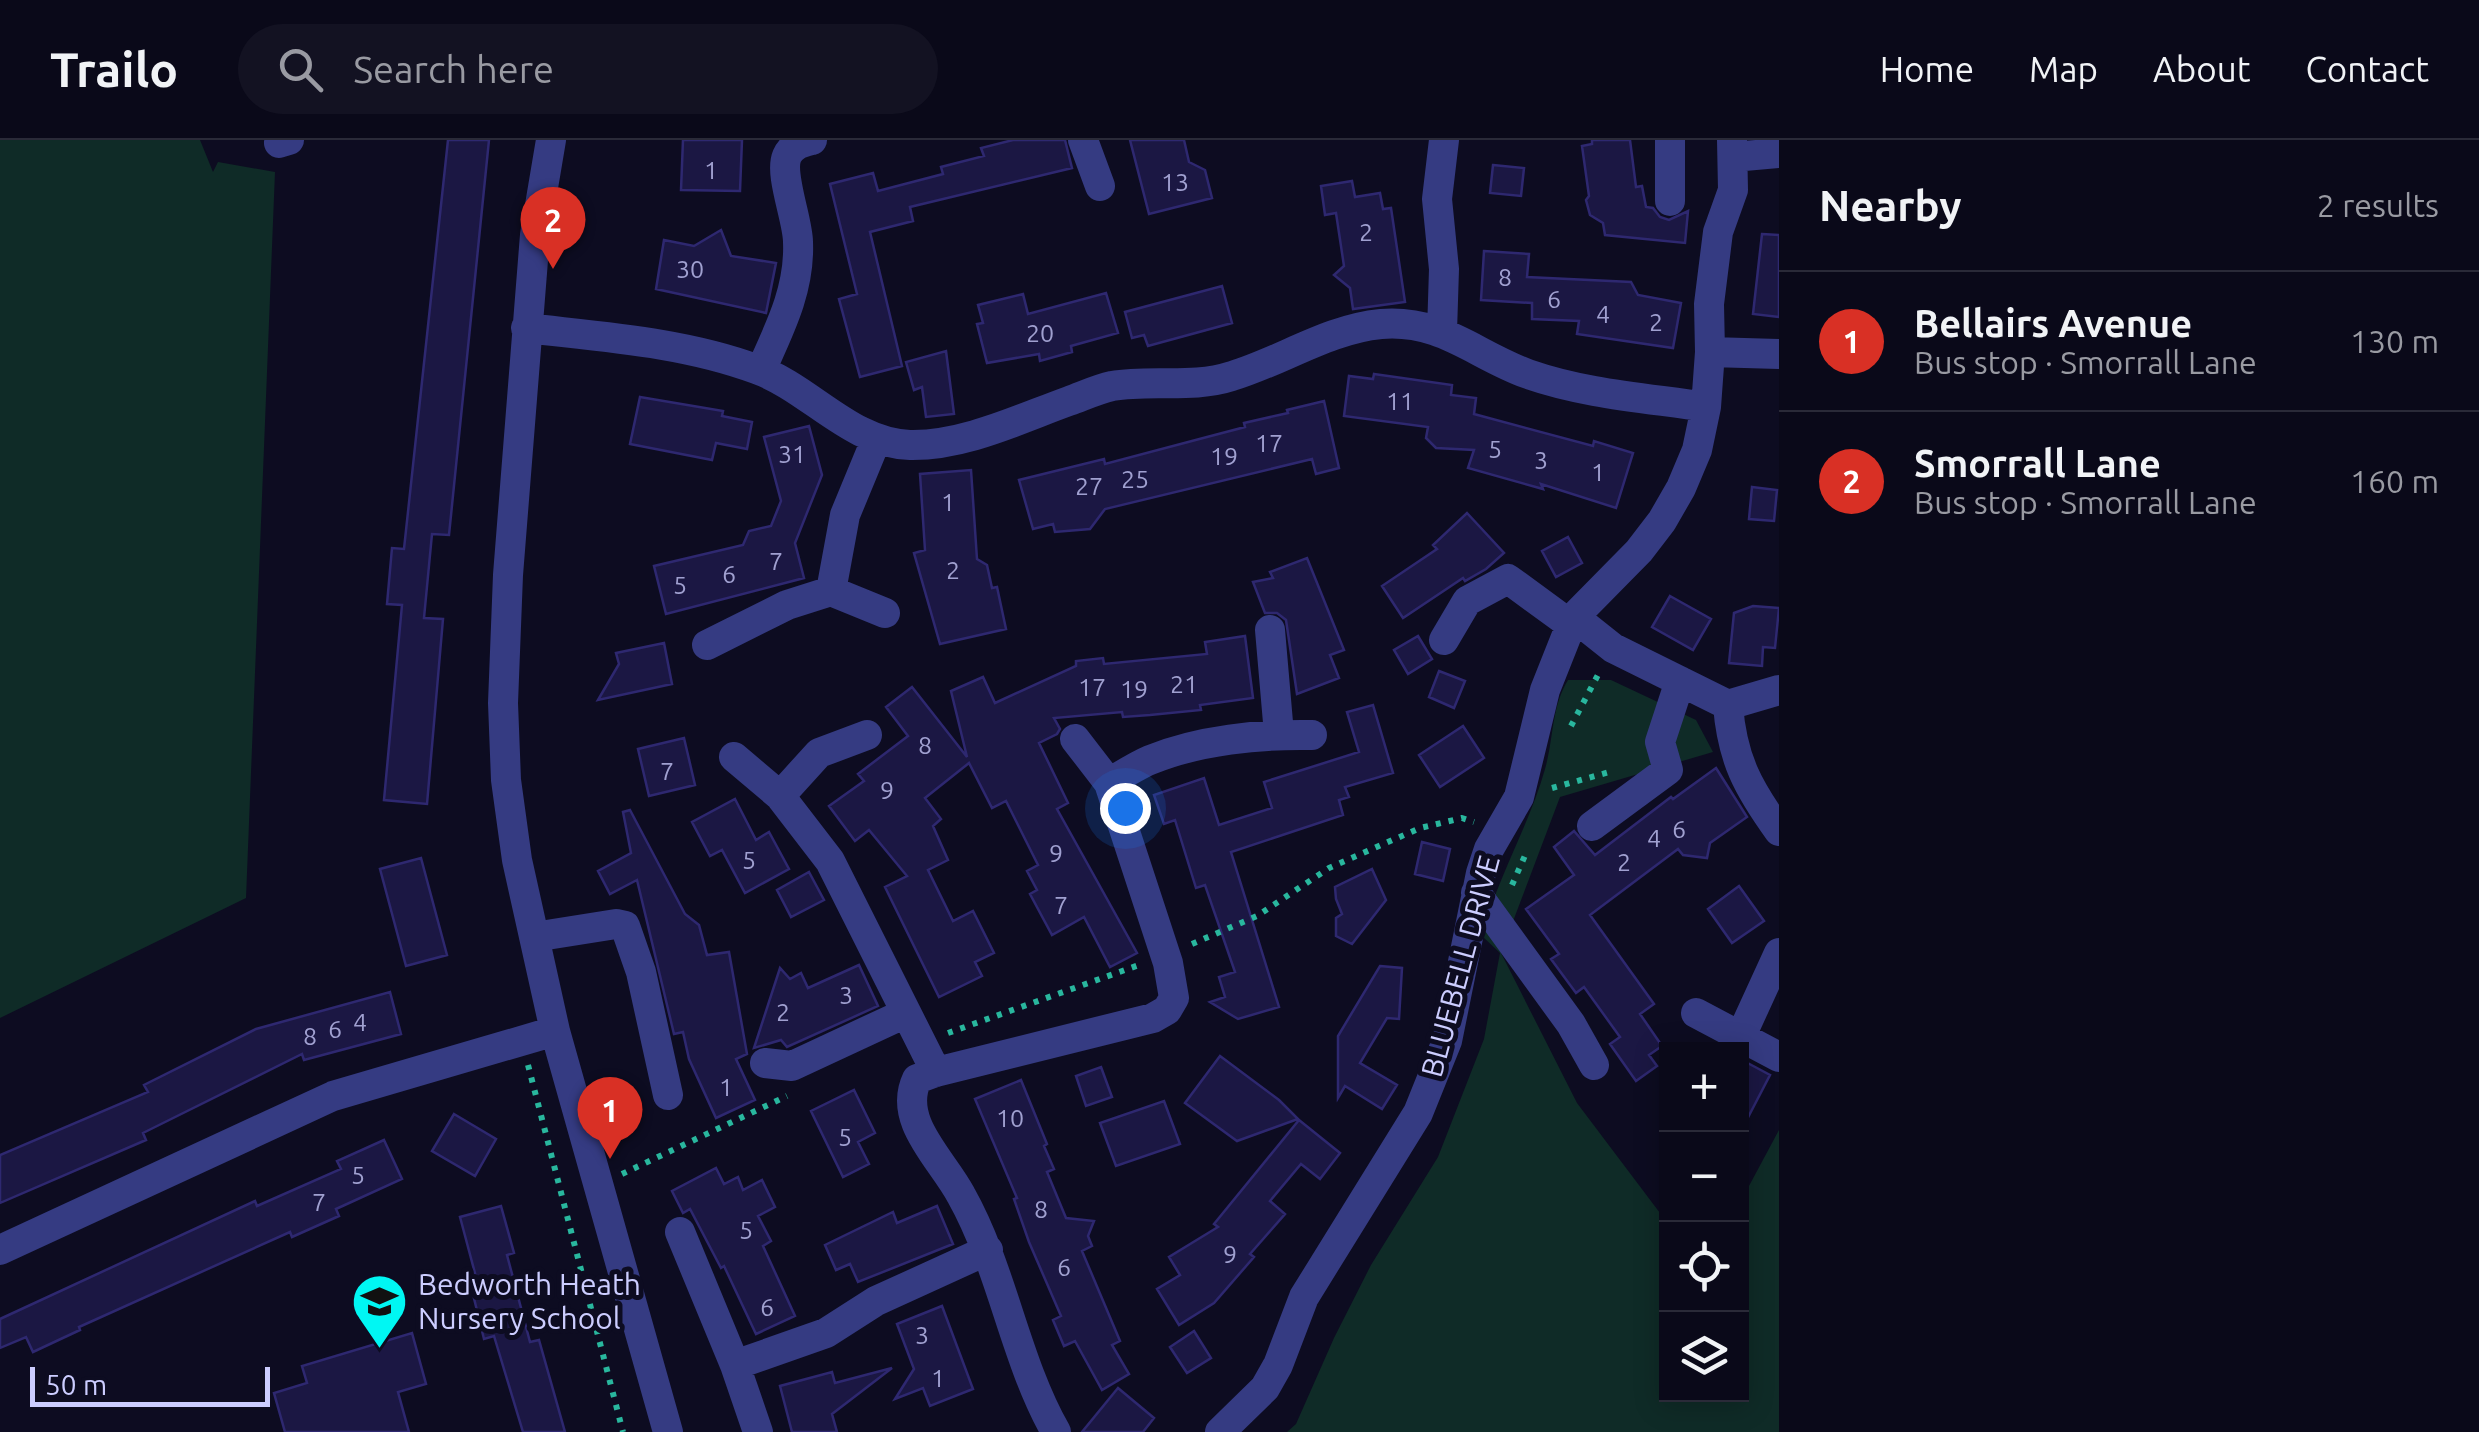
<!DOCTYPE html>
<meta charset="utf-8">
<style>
body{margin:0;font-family:Ubuntu,sans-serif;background:#131222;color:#f1f3f6}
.controls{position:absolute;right:30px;bottom:30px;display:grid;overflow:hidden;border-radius:0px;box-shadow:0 5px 25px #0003}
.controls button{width:90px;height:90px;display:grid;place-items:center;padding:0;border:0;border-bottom:2px solid #2a2a38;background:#0a0919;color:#f1f3f6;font:50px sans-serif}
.scale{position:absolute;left:30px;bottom:25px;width:240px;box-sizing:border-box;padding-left:10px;border:5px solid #cccdff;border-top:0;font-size:28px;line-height:35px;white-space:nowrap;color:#cccdff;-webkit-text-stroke:8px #0d0c21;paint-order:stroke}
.you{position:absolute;left:1125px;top:668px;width:35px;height:35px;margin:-25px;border:8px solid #fff;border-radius:50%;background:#1a73e8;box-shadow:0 0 0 15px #1a73e833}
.badge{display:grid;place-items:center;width:65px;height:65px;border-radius:50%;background:#d93025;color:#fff;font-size:32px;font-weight:700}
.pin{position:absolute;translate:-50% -82px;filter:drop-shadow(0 2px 5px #0008)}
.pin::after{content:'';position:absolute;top:52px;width:35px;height:30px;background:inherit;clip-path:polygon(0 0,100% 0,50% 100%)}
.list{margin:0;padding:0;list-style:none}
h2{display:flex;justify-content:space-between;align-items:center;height:130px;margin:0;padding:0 40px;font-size:42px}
h2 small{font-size:32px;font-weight:400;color:#999aa2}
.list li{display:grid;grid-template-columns:65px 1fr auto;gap:30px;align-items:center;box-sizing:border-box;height:140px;padding:0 40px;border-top:2px solid #2a2a38}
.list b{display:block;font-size:38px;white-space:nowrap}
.list p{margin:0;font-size:32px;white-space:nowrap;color:#999aa2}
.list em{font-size:32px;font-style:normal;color:#999aa2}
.icon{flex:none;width:55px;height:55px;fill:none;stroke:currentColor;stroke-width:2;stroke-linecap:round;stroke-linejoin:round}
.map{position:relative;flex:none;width:1779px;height:1292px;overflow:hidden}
header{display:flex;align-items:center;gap:60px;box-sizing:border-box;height:140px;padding:0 50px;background:#0a0919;border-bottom:2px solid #2a2a38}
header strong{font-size:48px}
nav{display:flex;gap:55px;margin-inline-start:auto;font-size:35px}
.search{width:700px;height:90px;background:#131222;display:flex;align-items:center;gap:25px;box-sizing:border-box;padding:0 35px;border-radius:55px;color:#999aa2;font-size:38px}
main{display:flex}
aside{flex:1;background:#0a0919}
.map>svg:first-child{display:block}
.green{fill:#0f2b27}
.building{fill:#1b1743;stroke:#2e2870;stroke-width:2.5}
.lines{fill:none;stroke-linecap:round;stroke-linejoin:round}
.path{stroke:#29b79e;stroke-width:6;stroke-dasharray:5 8;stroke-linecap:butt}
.minor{stroke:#353b82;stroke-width:30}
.labels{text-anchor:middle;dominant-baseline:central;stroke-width:10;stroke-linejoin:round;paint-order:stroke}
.number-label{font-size:25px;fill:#a0a0d0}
.street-label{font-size:30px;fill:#cccdff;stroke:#0d0c21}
.poi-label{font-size:30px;fill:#cccdff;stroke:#0d0c21;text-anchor:start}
</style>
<header>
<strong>Trailo</strong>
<div class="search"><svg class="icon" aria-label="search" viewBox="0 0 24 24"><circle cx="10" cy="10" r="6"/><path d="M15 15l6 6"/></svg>Search here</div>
<nav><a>Home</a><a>Map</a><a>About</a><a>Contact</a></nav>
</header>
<main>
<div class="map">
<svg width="1779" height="1292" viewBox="0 0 1779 1292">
<rect width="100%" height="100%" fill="#0d0c21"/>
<path class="green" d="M0,0h200l13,32 5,-10 57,10 -29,726 -246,120z
M1568,540h43l85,40 17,32 -153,45 -59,156 76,150 89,118v173h76v-195l37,-69v302h-492l9,-8 38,-86 37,-73 67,-108 46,-118 16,-86 -18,-17c15,-58 47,-110 63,-167 9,-31 6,-61 23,-89z"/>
<path class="building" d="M448,0h41l-40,395 -17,-1 -8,84 19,1 -16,185 -43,-4 18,-195 -15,-1 5,-56 12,1z
M683,0h59l-2,51 -59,-1z
M1013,0h52l7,28 -162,39 3,14 -43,11 32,134 -42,11 -21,-78 18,-5 -27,-110 43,-11 5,18 65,-17 -2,-7 43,-11 -3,-8z
M1130,0h54l5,22 16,8 7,28 -63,16z
M1592,0h38l6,47 6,-1 4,21 7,1 7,9 9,3 19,-9 -3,32 -80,-8 -2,-12 -13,-8 -4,-15 3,-4 -7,-50 10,-2z
M1493,25l31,3 -3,28 -31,-3z
M1352,41l3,16 25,-4 3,16 8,-1 14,94 -52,7 -3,-21 -16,-13 10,-9 -8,-53 -11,2 -4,-29z
M721,90l10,26 45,7 -10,50 -110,-24 8,-49 30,6z
M1762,94l17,1v82l-26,-3z
M1484,111l45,3 -2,23 104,5 7,13 43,8 -8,45 -96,-14 2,-13 -47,-2v-16l-51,-3z
M1222,146l10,37 -84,23 -4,-11 -12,3 -7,-26z
M1106,153l12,40 -47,13 1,6 -32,9 -1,-7 -52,9 -10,-39 6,-1 -5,-18 45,-11 5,20z
M946,211l8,63 -28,3 -4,-30 -8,3 -8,-28z
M1374,234l78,11 -1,10 25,3 -2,16 119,32 1,-5 39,12 -17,55 -75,-24 2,5 -75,-21 6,-18 -38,-2 -10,-10 2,-11 -84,-11 5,-40 24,3z
M640,257l83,14 -1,5 30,6 -5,27 -31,-6 -4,17 -82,-16z
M1324,261l15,67 -23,6 -4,-15 -207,50 -15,20 -35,3 -2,-8 -20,5 -14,-49 85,-21 1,5 102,-27 38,-10 -1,-4 44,-10 -1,-3z
M809,286l13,49 -27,68 9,35 -138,36 -12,-48 89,-21 6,-14 22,-5 10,-25 -17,-64z
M971,330l6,89 10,6 5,23 5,-1 9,42 -66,15 -26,-91 11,-3 -5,-76z
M1752,347l25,3 -3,31 -25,-2z
M1467,373l37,40 -18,16 -21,12 -2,-3 -60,40 -21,-32 55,-37 -4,-4z
M1568,397l14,26 -26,14 -14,-26z
M1307,418l37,92 -14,5 9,23 -42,16 -11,-74 -9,-7h-12l-12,-31 20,-4 -3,-6z
M1670,456l41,23 -18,31 -41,-23z
M1753,466l26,2 -4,40 -12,-1 -1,19 -33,-3 5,-50z
M1245,496l8,62 -53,7 1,5 -51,5 -27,2 -1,-5 -68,6 6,11 -3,5 -18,9 29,60 -11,6 80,144 -27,14 -26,-50 -32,18 -22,-41 7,-4 -10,-19 11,-6 -32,-64 -14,7 -23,-45 -44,35 16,21 -8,7 15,34 -20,10 25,51 20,-10 21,42 -19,9 7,14 -43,21 -54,-110 22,-11 -38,-46 -14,11 -26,-35 35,-25 -6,-7 50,-38 -22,-29 26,-20 55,70 -16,-66 32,-14 12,26 81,-37v-5l27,-3 1,6 103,-10 -2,-12z
M1418,496l14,23 -24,15 -14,-24z
M664,503l8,41 -74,16 21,-36 -3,-11z
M1439,531l26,10 -11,27 -25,-11z
M1373,565l20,68 -48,14 4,10 -10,3 4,15 -112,37 48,155 -41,12 -28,-17 15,-5 -6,-20 16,-5 -30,-87 -9,3 -21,-68 -11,4 -10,-29 50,-17 15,47 53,-17 -8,-26 95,-30 -12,-40z
M1463,586l21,32 -44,29 -21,-32z
M684,598l11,47 -46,11 -11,-47z
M1716,628l31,49 -37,26 -3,15 -24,-3 -5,-6 -88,66 64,89 -14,10 22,32 -13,9 8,11 -21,15 -26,-37 10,-7 -36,-50 -8,6 -25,-34 8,-5 -33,-45 48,-34 -20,-28 20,-16 21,24 76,-58 2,2z
M735,659l21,41 13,-8 20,37 -44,24 -23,-43 -12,6 -18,-34z
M630,670l55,104 14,11 8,30 22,-3 18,102 -11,5 19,41 -39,18 -27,-59 -6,-27 -9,2 -37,-154 -27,14 -12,-23 33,-18 -8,-41z
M1422,702l28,7 -7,32 -28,-7z
M421,718l26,97 -41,11 -26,-97z
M1372,729l14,31 -34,44 -16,-8v-18l6,-4 -6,-15 -1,-12z
M809,732l15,28 -33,17 -14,-27z
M1739,746l25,35 -32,22 -24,-34z
M859,825l19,41 -91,41 -6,-7 -27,8 26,-80 10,11 11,-6 7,15z
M1380,826l22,2 -3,51 -12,-1 -27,45 37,22 -15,24 -37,-23 -7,12v-62z
M390,852l11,42 -97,26 -2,-6 -159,79 3,7 -146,63v-48l148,-63 -4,-7 112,-56z
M1220,916l59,44 19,19 -61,22 -52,-38z
M1742,920l28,15 -28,54z
M1101,927l11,30 -26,9 -10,-30z
M1021,940l26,64 -3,2 10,23 -7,3 19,46 28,3 -6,15 4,10 -10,5 38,90 -8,4 17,29 -27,16 -27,-49 -11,5 -11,-26 8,-4 -32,-74 -15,-43 3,-1 -42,-99z
M854,950l21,43 -17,9 11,22 -26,13 -32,-66z
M1164,961l16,43 -64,22 -16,-43z
M454,974l42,25 -21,37 -43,-25z
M1299,980l41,33 -20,26 -19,-15 -31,37 15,13 -35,40 4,3 -40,46 -35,22 -22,-36 23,-14 -11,-18 49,-30 -4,-3z
M384,1000l18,39 -66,30 3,7 -47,21 -2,-5 -211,95 1,3 -47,22 -7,-15 -26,11v-29l255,-118 2,5 84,-37 -4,-8z
M716,1028l8,16 14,-7 5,13 19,-10 13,27 -17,9 13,25 -8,5 32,70 -39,18 -32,-68 -3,2 -31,-59 -7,4 -11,-22z
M501,1066l13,47 -7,2 23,87 9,-2 26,92h-42l-29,-96 -10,3 -15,-61 7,-1 -16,-60z
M937,1066l16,38 -95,38 -8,-18 -14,6 -11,-25 68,-33 4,11z
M942,1166l31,83 -43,17 -7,-18 -28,11 19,-30 -17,-45z
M1194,1191l17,27 -24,15 -17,-26z
M412,1193l14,51 -28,8 11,40h-124l-11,-39 33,-10 -5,-17z
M892,1228l-60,46 5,18h-45l-12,-46 52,-14 3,11z
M1118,1248l36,30 -11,14h-61z"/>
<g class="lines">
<path class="path" d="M1571,586l29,-55
M1552,648l61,-17
M1512,745l15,-34
M1192,804l65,-28 72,-48 91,-40 42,-10 12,4
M948,893l191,-68
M528,925l95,367
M622,1034l165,-78"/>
<path class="minor" d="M551,0l-16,95 -27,340 -5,128 3,77 11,80 38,171 113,401
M1083,0l17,46
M279,3l10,-3
M1733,17l46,-4
M1670,61v-61
M526,188c77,9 157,14 230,41 54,19 94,74 154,76 54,1 109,-26 159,-44 14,-5 29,-12 43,-15 40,-7 80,3 120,-10 50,-15 96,-47 149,-52 61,-5 94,31 147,50 57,20 119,24 178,33
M1442,192l2,-63 -7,-70 7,-59
M1710,212l69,2
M761,230c19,-42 39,-81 37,-128 0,-22 -19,-68 -11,-86 5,-11 14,-13 25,-16
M831,451l14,-76 31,-75
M1574,477l39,31 115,57 51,-15
M1270,490l9,104
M1444,500l23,-39 41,-22 63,46
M707,505l80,-40 44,-14 54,22
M1728,565c4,54 20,83 51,126
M734,617l46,39 50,65 106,211
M1109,643c13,-8 27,-17 41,-23 49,-20 110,-26 162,-25
M780,656l39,-43 48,-18
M1592,686l76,-56 -8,-28 20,-61
M1476,753l95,131 23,41
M534,797l82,-13 9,2 16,46 27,123
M1696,873l83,44
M1741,896l38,-83
M765,923l27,3 114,-53
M680,1092l55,133 23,67
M0,1110l333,-154 222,-65
M735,1225l91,-32 50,-32 112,-51
M1056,1292c-42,-74 -53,-162 -95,-237 -19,-36 -64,-74 -44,-116l19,-7 217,-54 14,-8 7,-12 -6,-35 -59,-180 -34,-44
M1220,1292l45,-44 13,-23 26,-68 114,-184 29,-72 34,-168 8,-24 30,-52 26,-107 29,-73 65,-66 23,-30 19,-33 16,-38 9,-43 4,-55 -1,-48 9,-72 15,-42 -1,-50"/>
</g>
<defs>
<symbol id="school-pin" viewBox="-11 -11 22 30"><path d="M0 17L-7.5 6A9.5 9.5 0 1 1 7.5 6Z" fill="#00f7f3" stroke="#0d0c21"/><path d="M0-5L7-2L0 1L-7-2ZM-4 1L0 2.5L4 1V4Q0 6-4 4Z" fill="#111"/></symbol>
</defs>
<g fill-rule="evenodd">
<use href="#school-pin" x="348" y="1130" width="63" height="86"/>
</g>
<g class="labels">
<g class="number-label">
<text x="711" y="30">1</text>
<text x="1175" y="42">13</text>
<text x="1366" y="92">2</text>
<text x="690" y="129">30</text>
<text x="1505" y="137">8</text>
<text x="1554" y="159">6</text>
<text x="1603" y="174">4</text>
<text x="1656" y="182">2</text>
<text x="1040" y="193">20</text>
<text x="1400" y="261">11</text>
<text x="1269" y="303">17</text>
<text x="1495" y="309">5</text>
<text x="792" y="314">31</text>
<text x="1224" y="316">19</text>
<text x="1541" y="320">3</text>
<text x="1598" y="332">1</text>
<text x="1135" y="339">25</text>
<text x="1089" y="346">27</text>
<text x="948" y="362">1</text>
<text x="776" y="421">7</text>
<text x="953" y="430">2</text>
<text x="729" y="434">6</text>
<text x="680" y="445">5</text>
<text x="1184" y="544">21</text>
<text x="1092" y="547">17</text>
<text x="1134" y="549">19</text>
<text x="925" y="605">8</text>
<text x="667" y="631">7</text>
<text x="887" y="650">9</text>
<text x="1679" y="689">6</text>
<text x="1654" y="698">4</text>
<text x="1056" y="713">9</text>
<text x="749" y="720">5</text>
<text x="1624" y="722">2</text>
<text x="1061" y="765">7</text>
<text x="846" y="855">3</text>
<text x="783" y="872">2</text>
<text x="360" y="882">4</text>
<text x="335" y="889">6</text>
<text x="310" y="896">8</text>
<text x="726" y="947">1</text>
<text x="1010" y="978">10</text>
<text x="845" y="997">5</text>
<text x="358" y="1035">5</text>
<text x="319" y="1062">7</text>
<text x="1041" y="1069">8</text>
<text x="746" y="1090">5</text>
<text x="1230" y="1114">9</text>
<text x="1064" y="1127">6</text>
<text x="767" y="1167">6</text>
<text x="922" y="1195">3</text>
<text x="938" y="1238">1</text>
</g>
<g class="street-label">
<text transform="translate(1460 826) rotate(-75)">BLUEBELL DRIVE</text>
</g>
<g class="poi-label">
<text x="418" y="1144">Bedworth Heath<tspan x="418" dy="34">Nursery School</tspan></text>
</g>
</g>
</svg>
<div class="controls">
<button>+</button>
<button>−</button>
<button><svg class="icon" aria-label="locate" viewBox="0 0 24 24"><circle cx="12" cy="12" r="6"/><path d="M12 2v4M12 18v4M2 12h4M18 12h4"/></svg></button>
<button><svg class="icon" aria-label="layers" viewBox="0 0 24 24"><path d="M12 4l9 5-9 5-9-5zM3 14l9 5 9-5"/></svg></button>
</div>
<div class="scale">50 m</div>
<div class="you"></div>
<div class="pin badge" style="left:610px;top:1019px">1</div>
<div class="pin badge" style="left:553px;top:129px">2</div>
</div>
<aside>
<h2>Nearby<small>2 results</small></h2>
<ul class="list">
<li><span class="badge">1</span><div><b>Bellairs Avenue</b><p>Bus stop · Smorrall Lane</p></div><em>130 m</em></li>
<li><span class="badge">2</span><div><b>Smorrall Lane</b><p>Bus stop · Smorrall Lane</p></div><em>160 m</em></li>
</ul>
</aside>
</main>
